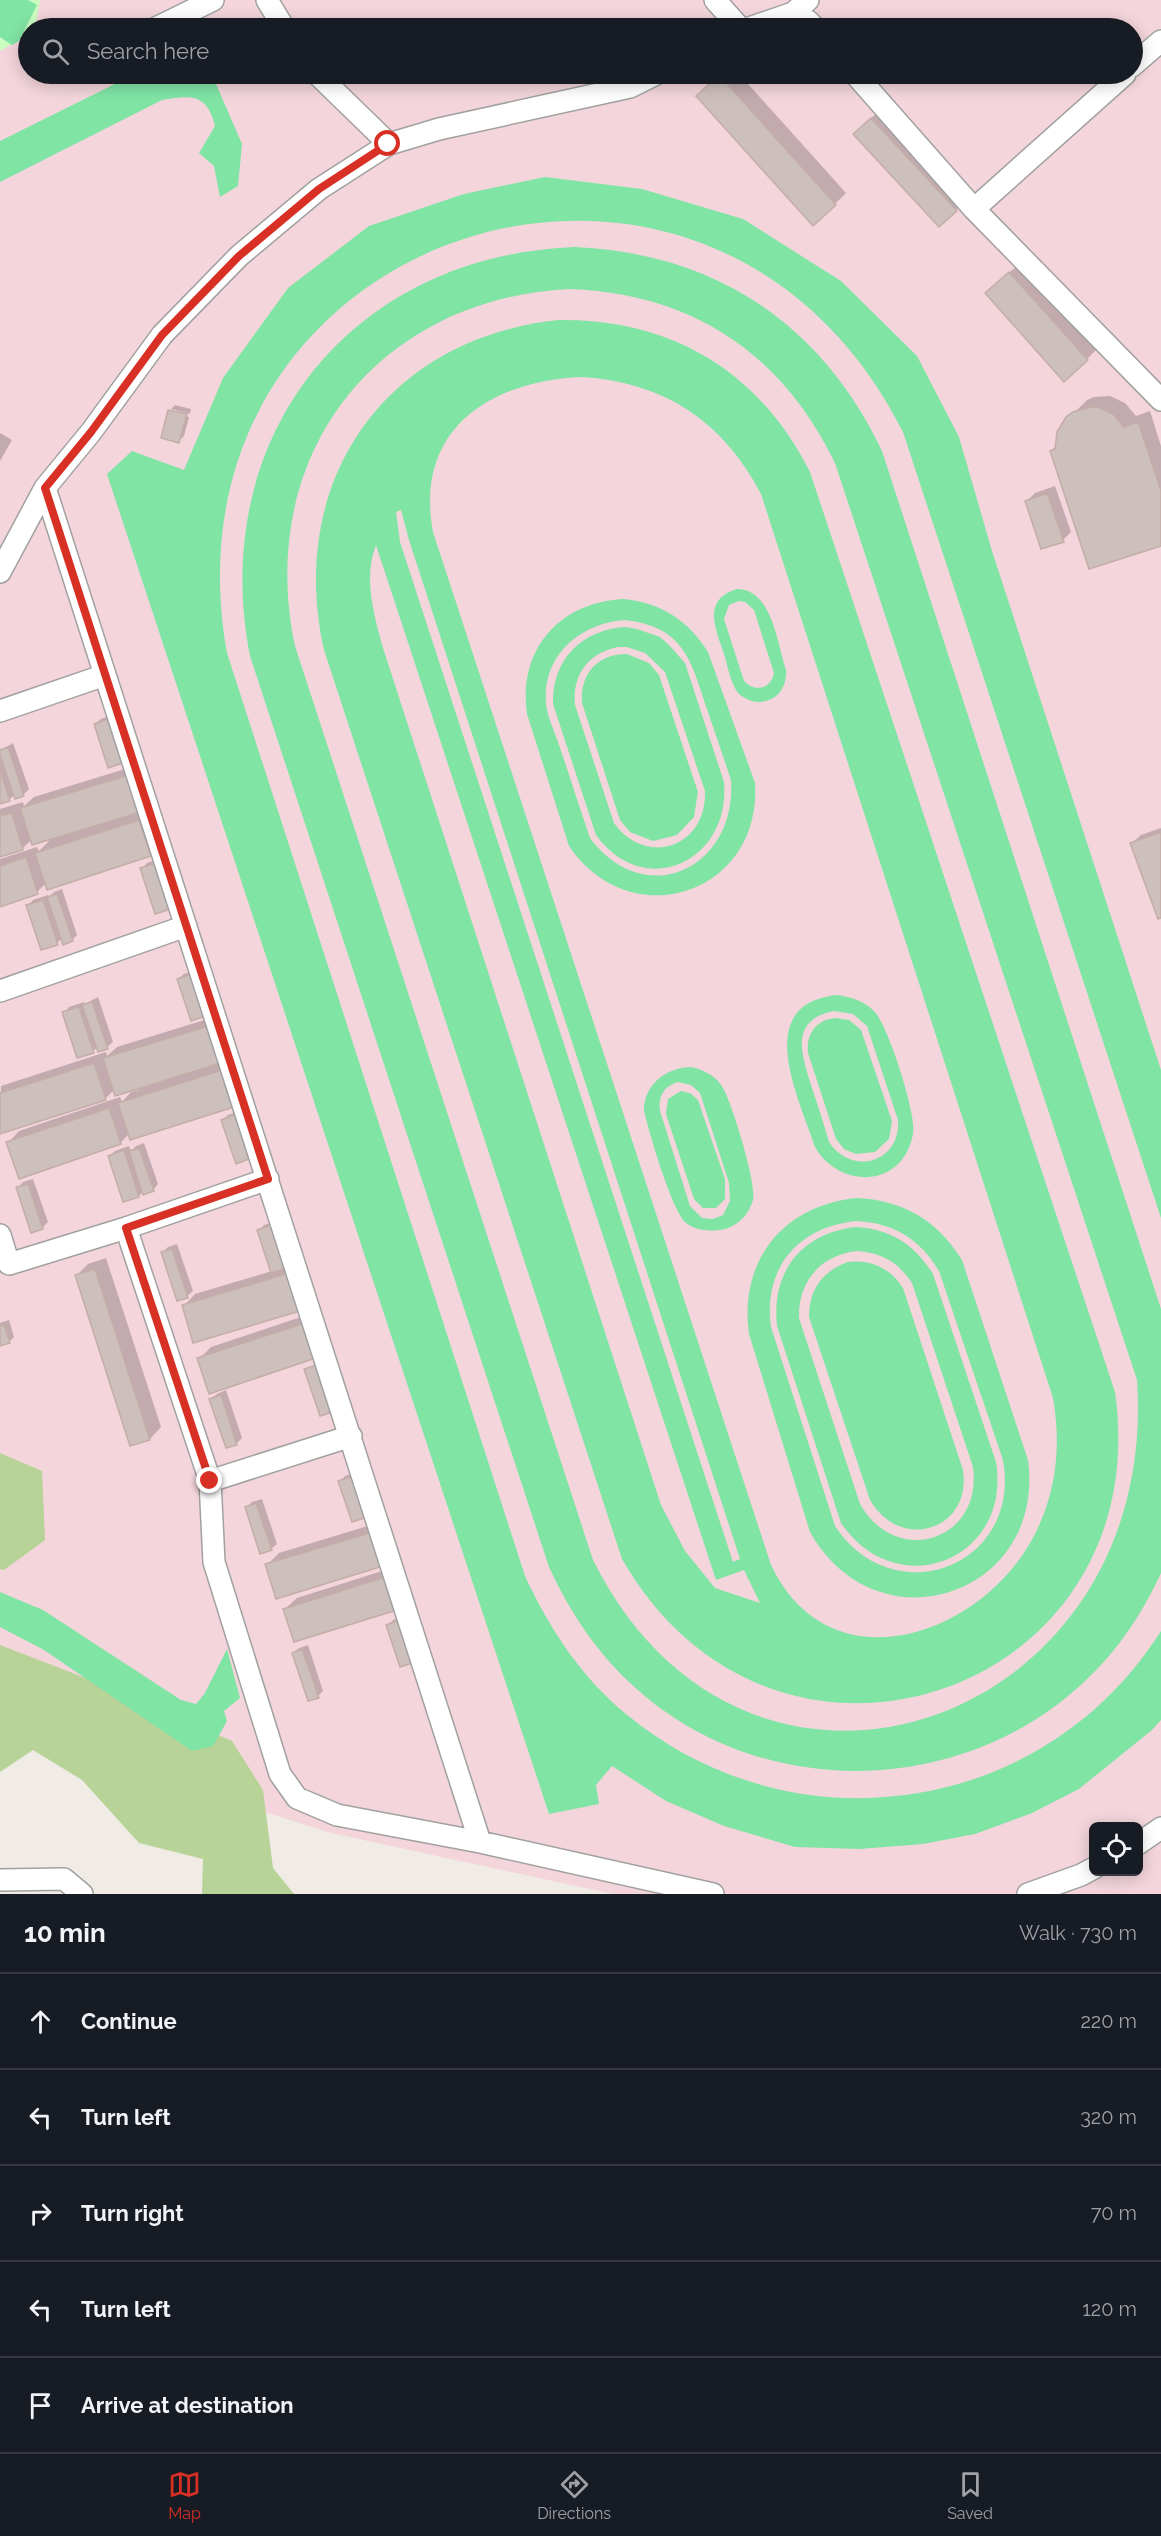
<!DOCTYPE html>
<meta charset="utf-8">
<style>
body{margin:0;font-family:Raleway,sans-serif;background:#20242c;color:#f1f3f6}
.controls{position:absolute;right:18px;bottom:18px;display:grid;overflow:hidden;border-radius:9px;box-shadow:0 3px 15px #0003}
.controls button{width:54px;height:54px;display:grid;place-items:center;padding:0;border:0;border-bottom:2px solid #363941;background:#171b24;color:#f1f3f6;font:30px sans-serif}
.stop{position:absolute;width:18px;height:18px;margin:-14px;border:4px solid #d93025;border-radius:50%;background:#fff}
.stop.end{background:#d93025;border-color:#fff;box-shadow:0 2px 6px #0008}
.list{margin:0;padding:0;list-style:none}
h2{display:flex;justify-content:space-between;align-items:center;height:78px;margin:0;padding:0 24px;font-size:26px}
h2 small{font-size:20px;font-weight:400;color:#9ea1a6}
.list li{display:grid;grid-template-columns:39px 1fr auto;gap:18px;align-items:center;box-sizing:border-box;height:96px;padding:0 24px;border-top:2px solid #363941}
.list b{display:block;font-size:22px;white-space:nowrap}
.list em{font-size:20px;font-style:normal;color:#9ea1a6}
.icon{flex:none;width:33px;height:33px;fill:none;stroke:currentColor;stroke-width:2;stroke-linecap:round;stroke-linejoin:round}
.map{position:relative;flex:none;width:1161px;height:1894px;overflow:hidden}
.search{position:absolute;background:#171b24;box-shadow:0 3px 15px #0003;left:18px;right:18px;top:18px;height:66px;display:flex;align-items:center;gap:15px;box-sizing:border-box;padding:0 21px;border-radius:33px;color:#9ea1a6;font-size:22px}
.sheet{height:558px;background:#171b24}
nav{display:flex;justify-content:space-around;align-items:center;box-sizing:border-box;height:84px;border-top:2px solid #363941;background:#171b24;font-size:16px;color:#9ea1a6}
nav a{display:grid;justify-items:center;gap:3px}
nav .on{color:#d93025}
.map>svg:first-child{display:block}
.commercial{fill:#f3d5db;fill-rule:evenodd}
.forest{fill:#b8d398}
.park{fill:#cbfdc1}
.pitch{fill:#80e4a5;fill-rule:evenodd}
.shadow{fill:#0003}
.building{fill:#cdbfbc;stroke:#c4ada7;stroke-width:1.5}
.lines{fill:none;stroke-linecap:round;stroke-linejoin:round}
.minor-casing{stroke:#a1a1a1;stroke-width:24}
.minor{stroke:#fff;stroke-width:21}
.route{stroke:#d93025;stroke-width:8}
</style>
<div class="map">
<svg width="1161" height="1894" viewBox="0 0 1161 1894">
<rect width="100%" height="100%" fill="#f1ebe6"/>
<path class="commercial" d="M0,0h1161v1894h-548l-282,-61 -86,-27 -245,-153zM28,28h1104v46h-1104zM1094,1826h44v46h-44z"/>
<path class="forest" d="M0,1453l42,18 3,69 -41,30 -4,-1z
M0,1645l114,44 118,52 31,49 10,78 21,26h-92l1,-35 -64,-16 -57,-63 -49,-30 -33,22z"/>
<path class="park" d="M0,0h40l-5,28h-7v7l-28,16z"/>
<path class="pitch" d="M0,0h28l9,5 -18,36 -7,4 -12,-8z
M135,74h60l21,10 26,60 -4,42 -18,11 -6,-31 -15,-13 16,-27c-8,-33 -24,-31 -53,-26l-162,82v-41z
M545,177l97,12 101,30 98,62 76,75 42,81 33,114 169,519v148l-258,-786c-195,-386 -752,-202 -676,221l298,923c24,52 56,101 101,138 168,139 418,102 535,-83v89l-9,10 -73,59 -47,24 -57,21 -52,10 -64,5 -64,-2 -71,-21 -58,-25 -54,-35 -16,19 3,19 -50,10 -442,-1340 25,-23 52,19 39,-92 65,-90 81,-62 95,-32z
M575,247c140,6 247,77 307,204l279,858v264c-19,41 -44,79 -78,110 -126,117 -329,118 -454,-1 -35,-33 -60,-72 -80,-115l-299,-911c-43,-219 101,-401 325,-409zM569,289c122,4 213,64 266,174l302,917c24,345 -389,491 -544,180l-298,-914c-40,-189 80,-347 274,-357z
M559,320c113,-1 200,51 251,152l305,920c43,304 -341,433 -493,167l-298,-909c-38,-169 62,-313 235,-330zM582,377c82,5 141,44 179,117l292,904c8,46 4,91 -17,134 -50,102 -205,159 -265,33l-338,-1033c-19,-103 57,-151 149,-155zM401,510l8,30 331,1019 -7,3 -333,-1020 -4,-30zM376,545l340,1035 28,-10 16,33 -45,-15 -30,-37 -24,-46 -278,-857c-9,-33 -20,-70 -7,-103z
M737,589c35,0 40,54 49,81 2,29 -27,42 -48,23 -7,-10 -10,-24 -13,-36 -8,-25 -25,-57 12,-68zM739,601l6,1 9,8 20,63c-3,16 -19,20 -30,8l-20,-62 5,-14z
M624,599c37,4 64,21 84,53l47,131c7,111 -124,154 -186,63l-42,-132c-9,-64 32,-112 97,-115zM625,620c59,7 66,40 82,89 8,24 16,47 24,71 6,88 -86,132 -141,58 -11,-32 -21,-64 -32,-96 -4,-12 -11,-26 -12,-39 -4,-48 35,-80 79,-83z
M625,627l12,2 23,8 9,8 16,18 39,119c7,79 -79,120 -128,53l-43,-131c-1,-44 28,-74 72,-77zM618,647h9l18,6 20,19 40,119c2,56 -59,77 -91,32l-39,-118c-3,-30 13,-52 43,-58z
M627,654l22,9 10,12 39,117 -4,25 -17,18 -24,6 -23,-9 -10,-12 -38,-117c-2,-29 15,-49 45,-49z
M837,995c14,2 27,6 37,16 14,14 38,92 39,113 1,6 0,12 -2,18 -15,48 -74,44 -96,5 -16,-49 -64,-143 22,-152zM834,1011l19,3 14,12 31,94c3,42 -46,57 -69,22 -5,-18 -11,-36 -17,-54 -10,-32 -24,-68 22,-77z
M835,1018l14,2 12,10 31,91 -3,18 -14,13 -19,2 -12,-5 -8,-10 -28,-86c-2,-19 8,-33 27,-35z
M691,1067c14,3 27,10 33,23 9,17 33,94 29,110 -4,14 -14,25 -28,29 -13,3 -29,2 -39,-6 -14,-12 -37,-91 -42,-112 0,-27 22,-43 47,-44zM678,1082l13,3 9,8 29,90 1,18 -7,14 -10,4 -11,-1 -12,-12 -30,-95c-2,-15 4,-25 18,-29z
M681,1091l9,2 8,7 27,79v20l-9,9h-13l-9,-9 -28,-85 2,-15z
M856,1198c47,2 81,22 106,62l66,200c18,136 -151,191 -218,72l-61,-198c-10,-74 34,-128 107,-136zM856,1221c38,2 64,18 83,50l64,189c19,106 -109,155 -168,66l-64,-199c-8,-59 27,-100 85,-106z
M856,1227c35,2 59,18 77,47l63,188c16,98 -99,143 -155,61l-64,-197c-6,-55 25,-93 79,-99zM857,1251c25,2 41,11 55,32l61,184c10,74 -77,101 -113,37l-61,-186c-1,-37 22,-63 58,-67z
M848,1262c23,-3 42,6 55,26l60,182c9,61 -63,82 -93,30l-61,-183c0,-27 13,-46 39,-55z
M0,1592l43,18 138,90 15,4 9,-11 22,-44 13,49 -16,13 3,10 -14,25 -21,5 -148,-101 -44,-23z"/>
<path class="shadow" d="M722,74h17l107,119 -11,11 -125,-120z
M883,107l84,91 -11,12 -90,-87z
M1022,261l76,87 -11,11 -88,-77z
M1110,396l15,7 11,13 14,-5 11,35v98l-110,-93 5,-5 15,-30 16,-16 7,-3z
M175,405l16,4 -1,5 -19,-5z
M171,409v3l18,5 -5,19 -5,5 -16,-4z
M0,433l12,7 -12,21z
M1055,486l16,46 -8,8 -36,-39 8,-8z
M116,713l14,42 -35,-31 6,-5z
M13,743l16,46 -6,6 -8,-1 -6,6 -9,3v-52z
M141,764l11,35 -14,14 13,-4 11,34 -12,12 -104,28 -9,9 -37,13v-46l37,-12 2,4 13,-13 -20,1 -9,9 -23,7v-46l23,-7 1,4 10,-9z
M1161,828v88l-29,-73 9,-8z
M161,858l-5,54 -14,-43 5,-6z
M62,889l15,46 -5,5 -10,-2 -5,5 -29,-37 5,-6 15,-5 1,2 5,-5z
M200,969l-9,50 -13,-40 6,-5z
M98,997l15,45 -6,5h-9l-5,4 -29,-38 5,-6 15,-5 1,2z
M224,1014l9,91 -104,29 -9,9h-112l11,-12 101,-34 2,5 9,-10 8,-2 -1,-3 -23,2 -10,10 -105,30 1,-43 105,-34 1,4 10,-9z
M245,1109l-8,53 -14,-42 5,-5z
M144,1143l14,41 -5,6 -10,1 -4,5 -15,4 -14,-44 5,-5 14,-5 2,5 5,-5z
M33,1179l15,43 -6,6 -24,-40 5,-6z
M280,1220l31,78 -127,8 11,-12 77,-23 -13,-40 5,-6z
M177,1244l16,47 -6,5 -25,-43 6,-6z
M106,1258l55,169 -11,12 -19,5 -55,-168 12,-12z
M316,1312l11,34 -128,13 12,-12z
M9,1320l5,17 -5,5 -9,3v-22z
M226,1390l16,48 -6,6 -25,-45 6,-5z
M361,1471l13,39 -35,-28 6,-6z
M262,1499l15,45 -6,5 -25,-41 6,-6z
M384,1521l10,33 -127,11 12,-12z
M401,1565l10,31 -126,13 12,-11z
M410,1614l8,46 -30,-35 5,-5z
M308,1645l15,46 -5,5 -25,-43 6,-5z"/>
<path class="building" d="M719,75l117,130 -23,21 -117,-130z
M871,118l86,93 -18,16 -86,-93z
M1009,272l79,88 -24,22 -79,-89z
M1090,407h8l15,7 11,13 14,-5 23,69v55l-72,23 -39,-118 5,-2 2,-17 9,-15 7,-5z
M168,410l19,4 -8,29 -18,-5z
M1047,493l17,49 -23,7 -16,-48z
M111,718l15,44 -18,6 -14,-44z
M8,747l16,49 -9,3 -15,-44v-5z
M0,771l10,30 -10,3z
M129,775l12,37 -109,33 -12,-37z
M12,813l11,37 -23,7v-41z
M139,820l12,36 -104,34 -12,-37z
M1161,832v86l-3,1 -28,-76z
M26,857l12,37 -38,13v-41z
M156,863l15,46 -16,5 -15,-46z
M57,894l16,47 -10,4 -16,-48z
M43,900l15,45 -17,5 -15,-45z
M195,973l14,42 -18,6 -14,-42z
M92,1002l16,47 -10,3 -16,-47z
M79,1007l15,46 -17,5 -15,-46z
M212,1025l12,37 -109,34 -12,-38z
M94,1063l12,37 -106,34v-41z
M222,1070l12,37 -104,33 -12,-37z
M109,1108l12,36 -102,35 -13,-37z
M239,1113l15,44 -18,7 -15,-44z
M139,1148l15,43 -11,4 -14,-44z
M124,1150l15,47 -16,5 -15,-46z
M28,1184l15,45 -12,4 -15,-46z
M274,1224l15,43 -18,6 -14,-43z
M172,1249l16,49 -11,3 -16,-49z
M95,1269l55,171 -20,6 -55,-171z
M289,1273l11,38 -107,32 -11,-38z
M305,1323l11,35 -107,36 -12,-36z
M4,1325l6,18 -10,3v-20z
M320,1364l16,47 -16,5 -16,-47z
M221,1395l16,50 -11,3 -17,-49z
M356,1475l14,41 -18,6 -14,-41z
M256,1503l16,47 -12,4 -15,-47z
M373,1532l10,34 -107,33 -11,-35z
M389,1576l11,33 -106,33 -11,-33z
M405,1618l14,43 -19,6 -14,-42z
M302,1649l17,49 -11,3 -16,-48z"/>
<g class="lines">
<defs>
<path id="minor" d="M267,0l17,28
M715,0l25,28
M793,13l15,8 7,7
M156,28l57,-28
M749,28l44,-15 15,-13
M1132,66l29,-25
M317,74l72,70
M855,74l119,135 187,191
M974,209l151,-135
M45,488l435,1354
M0,572l45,-84 46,-56 71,-97 77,-79 80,-67 70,-45 50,-15 191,-42 26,-13
M0,711l105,-36
M0,991l186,-65
M126,1228l142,-49
M0,1235l9,29 117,-36 84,253 4,81 66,212 17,24 40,17 143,27 233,52
M210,1481l141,-45
M1138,1844l23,-16
M0,1880l64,-1 18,15
M1028,1894l53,-19 13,-7"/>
</defs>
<use href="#minor" class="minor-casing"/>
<use href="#minor" class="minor"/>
</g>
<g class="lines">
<path class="route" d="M210,1481l-84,-253 142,-49 -223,-691 46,-56 71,-97 77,-79 80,-67 69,-45"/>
</g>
</svg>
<div class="controls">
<button><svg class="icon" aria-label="locate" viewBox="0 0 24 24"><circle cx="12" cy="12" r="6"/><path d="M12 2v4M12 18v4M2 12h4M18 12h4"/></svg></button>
</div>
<div class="stop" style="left:388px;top:144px"></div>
<div class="stop end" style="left:210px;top:1481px"></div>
<div class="search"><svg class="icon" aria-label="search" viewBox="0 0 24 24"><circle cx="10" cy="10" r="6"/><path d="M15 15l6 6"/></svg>Search here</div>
</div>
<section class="sheet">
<h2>10 min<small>Walk · 730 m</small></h2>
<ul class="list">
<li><svg class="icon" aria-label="ahead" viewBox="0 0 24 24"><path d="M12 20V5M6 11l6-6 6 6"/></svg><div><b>Continue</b></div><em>220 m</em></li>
<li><svg class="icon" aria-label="left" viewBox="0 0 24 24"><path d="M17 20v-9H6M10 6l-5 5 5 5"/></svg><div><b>Turn left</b></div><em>320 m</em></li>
<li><svg class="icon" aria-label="right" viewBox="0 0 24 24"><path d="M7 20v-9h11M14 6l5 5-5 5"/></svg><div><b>Turn right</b></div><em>70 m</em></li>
<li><svg class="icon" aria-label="left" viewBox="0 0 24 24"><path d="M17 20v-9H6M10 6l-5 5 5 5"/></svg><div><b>Turn left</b></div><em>120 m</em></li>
<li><svg class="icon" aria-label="arrive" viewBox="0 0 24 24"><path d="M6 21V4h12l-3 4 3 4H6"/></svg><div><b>Arrive at destination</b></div></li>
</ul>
</section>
<nav>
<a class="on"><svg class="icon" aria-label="map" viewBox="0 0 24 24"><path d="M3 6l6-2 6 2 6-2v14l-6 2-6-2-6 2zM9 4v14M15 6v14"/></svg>Map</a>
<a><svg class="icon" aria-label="directions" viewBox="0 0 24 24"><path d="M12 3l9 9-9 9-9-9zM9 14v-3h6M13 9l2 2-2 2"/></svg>Directions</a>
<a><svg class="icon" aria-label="saved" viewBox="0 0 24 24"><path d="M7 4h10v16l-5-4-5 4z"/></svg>Saved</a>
</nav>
